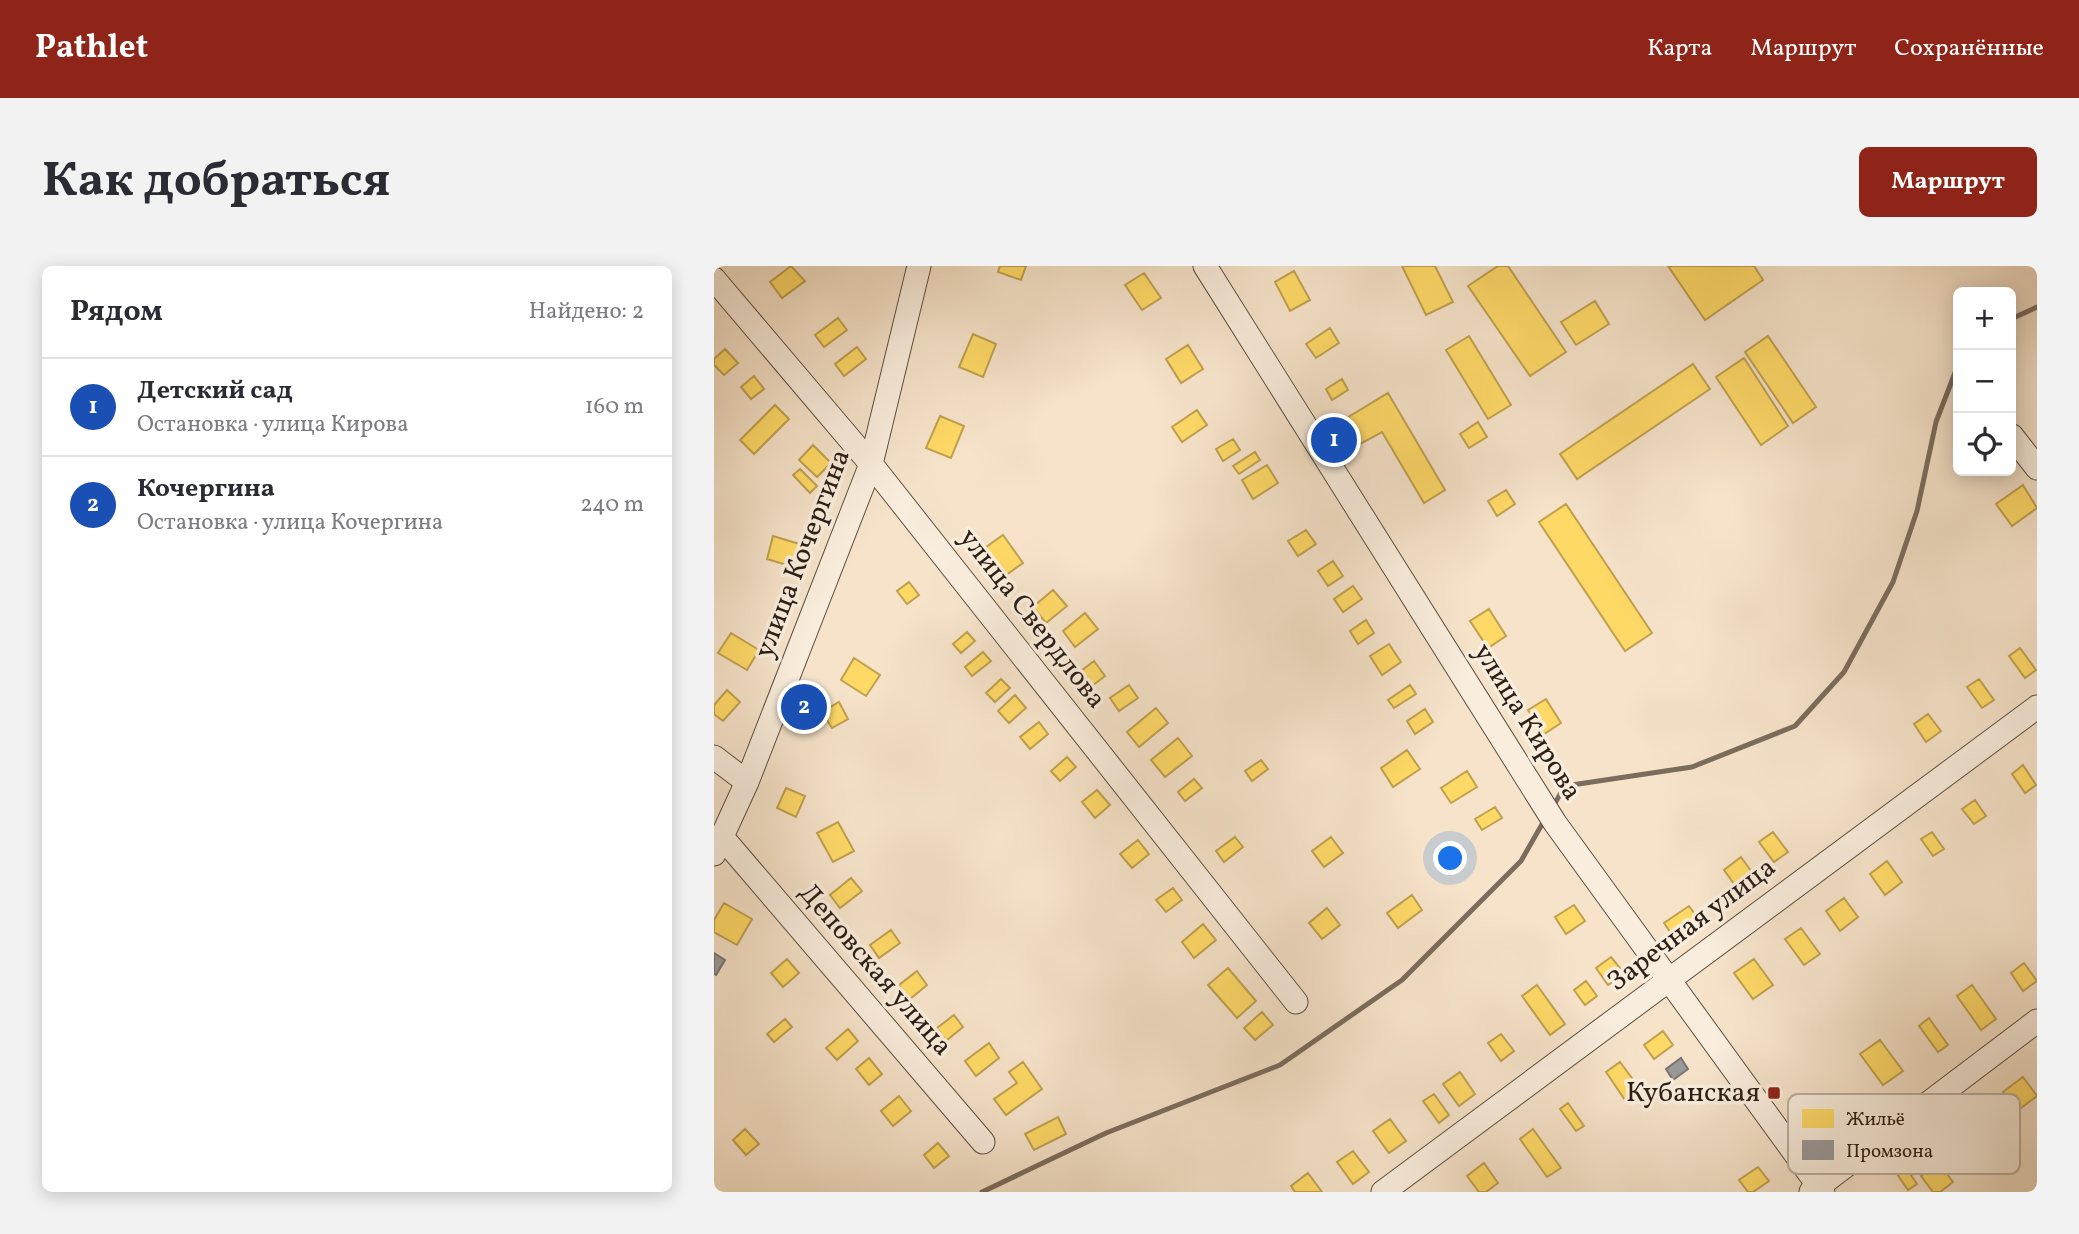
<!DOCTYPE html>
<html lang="ru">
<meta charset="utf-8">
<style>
body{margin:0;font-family:Vollkorn,serif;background:#f2f2f3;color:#2b2b33}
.controls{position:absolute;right:21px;top:21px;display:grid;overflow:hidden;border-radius:10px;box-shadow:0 4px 18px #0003}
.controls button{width:63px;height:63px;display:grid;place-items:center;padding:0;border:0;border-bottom:2px solid #e1e1e2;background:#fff;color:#2b2b33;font:35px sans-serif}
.you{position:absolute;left:737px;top:593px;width:24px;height:24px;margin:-18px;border:5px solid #fff;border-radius:50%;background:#1a73e8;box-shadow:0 0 0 10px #1a73e833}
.badge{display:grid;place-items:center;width:46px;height:46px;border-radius:50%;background:#8f2418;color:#fff;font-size:23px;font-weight:700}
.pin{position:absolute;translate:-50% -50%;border:4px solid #fff;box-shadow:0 2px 7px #0006}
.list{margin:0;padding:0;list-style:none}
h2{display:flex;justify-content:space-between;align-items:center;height:91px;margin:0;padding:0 28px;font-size:30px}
h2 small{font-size:23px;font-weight:400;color:#7c7c81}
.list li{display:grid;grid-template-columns:46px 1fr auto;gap:21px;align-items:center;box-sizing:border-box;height:98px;padding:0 28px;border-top:2px solid #e1e1e2}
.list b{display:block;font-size:26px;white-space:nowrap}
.list p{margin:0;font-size:23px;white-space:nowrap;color:#7c7c81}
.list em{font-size:23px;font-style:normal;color:#7c7c81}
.icon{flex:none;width:38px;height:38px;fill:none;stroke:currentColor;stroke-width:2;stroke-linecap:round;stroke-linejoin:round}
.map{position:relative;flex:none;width:1323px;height:926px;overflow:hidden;border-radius:10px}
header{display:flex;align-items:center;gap:42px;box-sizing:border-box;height:98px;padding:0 35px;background:#8f2418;color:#fff}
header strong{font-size:33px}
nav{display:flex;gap:38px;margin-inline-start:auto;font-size:24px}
.intro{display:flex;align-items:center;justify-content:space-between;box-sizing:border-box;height:168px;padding:0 42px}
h1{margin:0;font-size:49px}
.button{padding:18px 32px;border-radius:10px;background:#8f2418;color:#fff;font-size:24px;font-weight:700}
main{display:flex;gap:42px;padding:0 42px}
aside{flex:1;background:#fff;border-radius:10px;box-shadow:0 4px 18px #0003}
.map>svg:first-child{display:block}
.homes{fill:#ffd966;stroke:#bfa14e;stroke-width:2}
.industry{fill:#999;stroke:#787472;stroke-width:2}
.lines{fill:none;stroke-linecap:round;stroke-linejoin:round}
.stream{stroke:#7b6c5d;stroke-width:5}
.minor-casing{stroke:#5e5043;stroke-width:25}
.minor{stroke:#f9eddd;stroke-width:23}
.poi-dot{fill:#8f2418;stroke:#f9eddd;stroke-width:2.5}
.labels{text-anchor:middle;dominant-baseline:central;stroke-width:7;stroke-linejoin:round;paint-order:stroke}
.street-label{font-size:28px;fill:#2b1f16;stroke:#f9eddd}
.poi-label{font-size:28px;fill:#2b1f16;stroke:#f9eddd;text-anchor:end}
.key{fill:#f9eddd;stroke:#bbafa1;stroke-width:2}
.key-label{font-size:19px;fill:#2b1f16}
</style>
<header>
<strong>Pathlet</strong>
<nav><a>Карта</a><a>Маршрут</a><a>Сохранённые</a></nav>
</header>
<div class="intro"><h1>Как добраться</h1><a class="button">Маршрут</a></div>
<main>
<aside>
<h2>Рядом<small>Найдено: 2</small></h2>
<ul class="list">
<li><span class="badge" style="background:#1a4fb4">1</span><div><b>Детский сад</b><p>Остановка · улица Кирова</p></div><em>160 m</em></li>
<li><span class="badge" style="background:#1a4fb4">2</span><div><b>Кочергина</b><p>Остановка · улица Кочергина</p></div><em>240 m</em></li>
</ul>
</aside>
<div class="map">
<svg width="1323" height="926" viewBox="0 0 1323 926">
<rect width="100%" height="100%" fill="#f6e3ca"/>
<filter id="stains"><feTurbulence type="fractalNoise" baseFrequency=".00286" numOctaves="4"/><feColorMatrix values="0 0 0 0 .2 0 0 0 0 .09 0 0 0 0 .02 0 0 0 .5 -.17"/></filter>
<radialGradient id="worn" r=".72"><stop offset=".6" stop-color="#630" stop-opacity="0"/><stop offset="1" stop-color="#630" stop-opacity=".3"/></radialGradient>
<path class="homes" d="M77,0l14,15 -23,17 -12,-16z
M286,0h26l-5,14 -23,-8z
M688,0h33l18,36 -27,13z
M784,0h10l58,86 -36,24 -62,-90z
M954,0h86l9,14 -58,40z
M580,5l16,29 -20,11 -15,-29z
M430,7l17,25 -19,12 -17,-25z
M881,35l14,23 -33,21 -15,-23z
M124,52l9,12 -23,17 -9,-12z
M616,62l9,15 -23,15 -10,-14z
M259,68l23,10 -13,33 -24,-10z
M755,70l42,69 -23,14 -42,-69z
M1054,70l48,71 -23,16 -48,-71z
M474,79l15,24 -22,14 -15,-24z
M143,81l9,12 -22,17 -9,-12z
M11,83l13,14 -14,12 -10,-10v-6z
M1030,92l44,68 -27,19 -45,-68z
M979,98l17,25 -133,90 -17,-25z
M40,110l10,13 -13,10 -10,-12z
M628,113l6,11 -16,10 -6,-11z
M674,127l57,97 -21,13 -42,-71 -22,12 -15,-25z
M61,139l14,14 -35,35 -14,-14z
M483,144l10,15 -25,17 -10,-15z
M226,150l24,10 -13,32 -25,-10z
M764,156l9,15 -18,11 -9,-14z
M519,173l7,11 -17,11 -7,-12z
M99,179l18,18 -14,14 -18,-17z
M541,186l5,8 -21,14 -6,-8z
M553,199l11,18 -25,16 -11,-19z
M86,203l17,17 -7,7 -17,-18z
M1309,219l14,23 -25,18 -16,-22z
M792,224l9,14 -18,12 -9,-15z
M852,238l86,129 -27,18 -86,-129z
M592,264l10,14 -18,12 -10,-15z
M289,269l20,28 -21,15 -20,-28z
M59,270l33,10 -6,23 -33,-10z
M619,295l10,15 -15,10 -10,-15z
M195,316l10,13 -12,9 -10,-13z
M639,320l9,13 -19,13 -9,-13z
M339,324l14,16 -21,17 -13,-16z
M775,343l17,27 -18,12 -18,-27z
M371,347l13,16 -23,18 -12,-16z
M652,354l8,13 -16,11 -8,-13z
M253,366l8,9 -14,12 -8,-9z
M17,367l28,17 -12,20 -29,-17z
M675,378l12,18 -19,13 -12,-19z
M1306,382l16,22 -11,8 -16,-22z
M269,386l8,9 -19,15 -7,-9z
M140,392l26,17 -14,21 -25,-16z
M380,395l11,15 -17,13 -12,-14z
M287,413l9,9 -15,14 -9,-9z
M1265,413l15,21 -12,8 -15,-21z
M415,419l9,13 -19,13 -9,-13z
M696,419l6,9 -22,14 -6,-8z
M13,424l13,12 -17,19 -9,-7v-9z
M301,429l11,13 -17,15 -11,-12z
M832,433l15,24 -17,11 -16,-24z
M125,436l9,17 -16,9 -10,-16z
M442,442l12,15 -29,24 -12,-15z
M711,443l8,13 -18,12 -8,-13z
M1214,448l13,17 -15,11 -12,-18z
M325,456l9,12 -18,15 -10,-12z
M464,472l14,18 -27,21 -14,-17z
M693,484l13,19 -27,18 -12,-19z
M353,491l9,10 -16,14 -9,-10z
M547,494l7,9 -16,12 -7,-10z
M1309,499l13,20 -11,8 -13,-19z
M753,505l10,16 -26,16 -10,-15z
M480,513l8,9 -17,13 -7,-9z
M72,522l19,8 -9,21 -19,-9z
M383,524l13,15 -15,13 -13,-16z
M1261,534l11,16 -12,8 -12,-15z
M781,541l7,11 -20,12 -7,-11z
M124,556l16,29 -21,11 -16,-29z
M1059,566l15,20 -14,10 -15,-20z
M1218,566l12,17 -11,7 -12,-17z
M521,571l8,10 -19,15 -8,-11z
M617,571l12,16 -19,14 -12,-16z
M424,574l11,14 -17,14 -12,-14z
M1027,591l13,18 -17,13 -13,-18z
M1173,595l15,21 -17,13 -15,-21z
M137,612l11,13 -22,17 -10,-13z
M459,622l9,12 -16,12 -10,-12z
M698,629l10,15 -24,18 -11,-15z
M1130,632l14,19 -18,14 -14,-20z
M10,637l28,16 -15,26 -23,-13v-12z
M860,639l11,16 -19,13 -11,-17z
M975,640l11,15 -25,18 -11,-16z
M613,642l13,17 -18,14 -13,-16z
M489,658l13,16 -22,18 -12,-16z
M1087,662l19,26 -16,11 -19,-26z
M177,664l9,13 -21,15 -9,-13z
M897,691l13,16 -16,12 -12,-17z
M73,693l12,14 -16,14 -12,-14z
M1040,693l19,26 -20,14 -19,-26z
M1310,697l13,18 -14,10 -12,-18z
M514,702l28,33 -19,17 -29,-33z
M203,705l10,14 -17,14 -11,-14z
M872,715l11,15 -12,9 -11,-15z
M823,719l28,39 -15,11 -28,-39z
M1258,719l24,34 -15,11 -24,-34z
M548,746l11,13 -18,15 -11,-12z
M240,749l9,12 -17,14 -9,-13z
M1215,752l19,27 -10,7 -19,-26z
M71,753l7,8 -18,15 -7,-8z
M134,763l10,12 -21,19 -11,-12z
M949,765l10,14 -19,14 -10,-14z
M787,768l13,17 -13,10 -13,-18z
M1166,774l23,31 -20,14 -23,-31z
M275,777l10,15 -23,18 -11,-15z
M155,792l13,16 -13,11 -13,-16z
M309,796l19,27 -36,26 -12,-16 23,-16 -8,-11z
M906,796l20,27 -15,11 -19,-28z
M746,806l15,22 -16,12 -16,-22z
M1309,811l14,19 -20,15 -14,-19z
M720,828l15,21 -10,8 -16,-22z
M185,830l12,15 -18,15 -12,-15z
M854,837l16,23 -8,5 -16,-22z
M344,851l8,17 -32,16 -9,-16z
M676,853l16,22 -17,12 -16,-22z
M31,863l14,15 -13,11 -13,-15z
M819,863l28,39 -14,9 -27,-38z
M224,877l11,13 -15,12 -10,-13z
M639,885l16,21 -16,12 -16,-22z
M770,897l14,20 -12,9h-7l-12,-16z
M1225,897l14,19 -13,10h-7l-12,-16z
M1190,899l13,19 -9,6 -13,-19z
M1044,901l11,14 -16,11h-5l-9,-12z
M594,907l14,19h-27l-4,-6z"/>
<path class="industry" d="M0,687l11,7 -9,15 -2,-1z
M967,792l7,11 -15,11 -7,-11z"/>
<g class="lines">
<path class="stream" d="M1297,53l26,-12
M838,542l13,-22 127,-19 103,-41 49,-54 49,-90 24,-71 19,-89 22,-57
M268,926l124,-59 174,-68 122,-85 119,-119 24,-42"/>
<defs>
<path id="minor" d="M491,0l350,557 268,369
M0,13l157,185 425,538
M1298,170l25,32
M0,491l33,25
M8,571l261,305
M0,588l33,-72 124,-318 48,-198
M669,926l654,-485
M1097,926l226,-171"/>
</defs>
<use href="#minor" class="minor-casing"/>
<use href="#minor" class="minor"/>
</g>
<rect class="poi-dot" x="1053" y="820" width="14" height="14" rx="3.5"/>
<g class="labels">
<g class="street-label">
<text transform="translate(89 288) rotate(-69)">улица Кочергина</text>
<text transform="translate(318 353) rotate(52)">улица Свердлова</text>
<text transform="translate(813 456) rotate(58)">улица Кирова</text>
<text transform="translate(978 659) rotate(-37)">Заречная улица</text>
<text transform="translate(161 704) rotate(49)">Деповская улица</text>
</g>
<g class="poi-label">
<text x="1046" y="827">Кубанская</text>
</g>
</g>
<rect x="1074" y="828" width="232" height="80" rx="10" class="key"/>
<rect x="1088" y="843" width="32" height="19" fill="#ffd966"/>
<rect x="1088" y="874" width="32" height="20" fill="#999"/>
<g class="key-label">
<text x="1132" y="859">Жильё</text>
<text x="1132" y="891">Промзона</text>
</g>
<rect width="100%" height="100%" filter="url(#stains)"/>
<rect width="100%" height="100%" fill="url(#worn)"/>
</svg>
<div class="controls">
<button>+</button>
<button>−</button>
<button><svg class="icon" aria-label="locate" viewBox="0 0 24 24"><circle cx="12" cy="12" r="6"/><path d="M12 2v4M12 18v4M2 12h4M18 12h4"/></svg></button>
</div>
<div class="you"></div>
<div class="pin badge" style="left:620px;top:174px;background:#1a4fb4">1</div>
<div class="pin badge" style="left:90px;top:441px;background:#1a4fb4">2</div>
</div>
</main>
